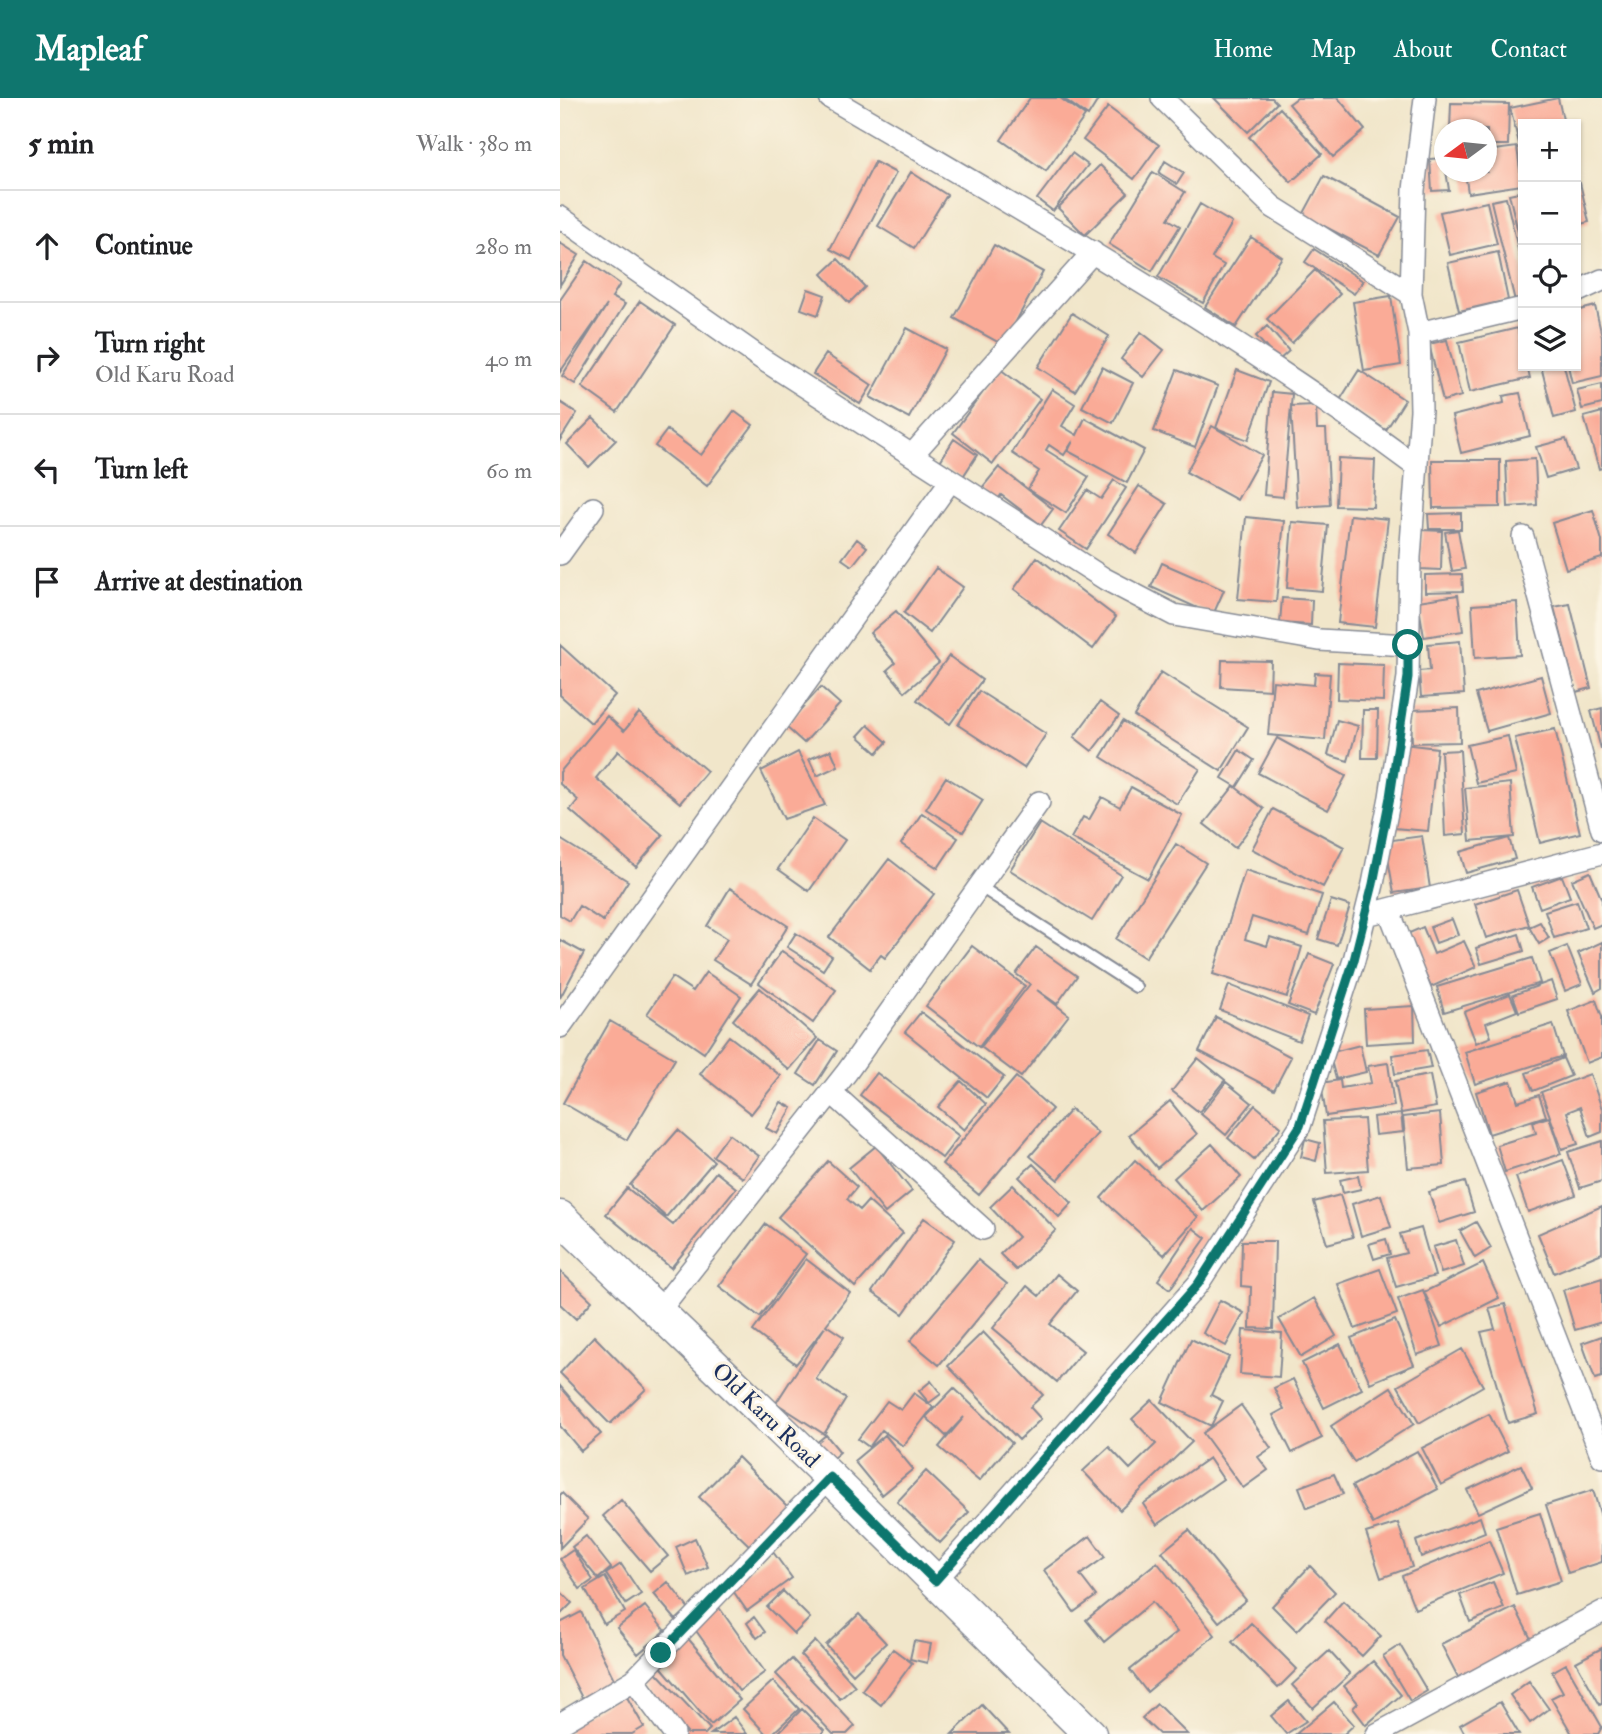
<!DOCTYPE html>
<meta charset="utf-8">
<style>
body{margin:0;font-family:"IM FELL Double Pica",serif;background:#f2f2f2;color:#202124}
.controls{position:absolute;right:21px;top:21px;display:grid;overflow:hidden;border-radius:0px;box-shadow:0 2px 5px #0004}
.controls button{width:63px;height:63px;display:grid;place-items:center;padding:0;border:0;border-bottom:2px solid #e0e0e0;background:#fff;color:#202124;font:35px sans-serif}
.compass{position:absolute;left:874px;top:21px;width:63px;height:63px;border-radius:50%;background:#fff;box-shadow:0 2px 5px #0004;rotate:255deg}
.stop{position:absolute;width:21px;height:21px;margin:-16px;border:5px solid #0f766e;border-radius:50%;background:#fff}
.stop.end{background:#0f766e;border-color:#fff;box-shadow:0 2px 7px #0008}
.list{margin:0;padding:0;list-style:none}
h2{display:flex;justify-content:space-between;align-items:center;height:91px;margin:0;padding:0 28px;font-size:30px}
h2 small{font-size:23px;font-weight:400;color:#757577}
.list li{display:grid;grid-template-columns:46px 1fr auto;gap:21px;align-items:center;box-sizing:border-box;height:112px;padding:0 28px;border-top:2px solid #e0e0e0}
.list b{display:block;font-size:26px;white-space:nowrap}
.list p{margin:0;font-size:23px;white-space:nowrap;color:#757577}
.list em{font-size:23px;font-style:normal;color:#757577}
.icon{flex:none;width:38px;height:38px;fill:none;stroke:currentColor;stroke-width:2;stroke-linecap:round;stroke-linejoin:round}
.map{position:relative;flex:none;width:1042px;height:1636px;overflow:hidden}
header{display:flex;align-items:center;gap:42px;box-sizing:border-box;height:98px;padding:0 35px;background:#0f766e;color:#fff}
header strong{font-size:33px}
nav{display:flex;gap:38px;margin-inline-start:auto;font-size:24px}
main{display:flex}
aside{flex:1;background:#fff}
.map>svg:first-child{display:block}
.building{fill:#faab97}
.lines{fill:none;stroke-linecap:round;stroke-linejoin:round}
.lane-casing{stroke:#868a94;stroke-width:14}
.street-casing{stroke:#868a94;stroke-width:24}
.primary-casing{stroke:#868a94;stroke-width:35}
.lane{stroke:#fff;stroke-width:10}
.street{stroke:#fff;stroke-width:21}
.primary{stroke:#fff;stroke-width:32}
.route{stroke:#0f766e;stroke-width:9}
.labels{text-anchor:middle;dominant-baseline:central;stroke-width:6;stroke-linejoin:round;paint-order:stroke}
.street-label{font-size:23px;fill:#1b2f5e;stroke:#fcf5e5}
</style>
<header>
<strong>Mapleaf</strong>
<nav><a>Home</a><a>Map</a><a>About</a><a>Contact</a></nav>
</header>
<main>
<aside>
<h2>5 min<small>Walk · 380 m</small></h2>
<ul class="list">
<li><svg class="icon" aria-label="ahead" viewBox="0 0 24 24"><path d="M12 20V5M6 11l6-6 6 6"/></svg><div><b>Continue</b></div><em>280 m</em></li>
<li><svg class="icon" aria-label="right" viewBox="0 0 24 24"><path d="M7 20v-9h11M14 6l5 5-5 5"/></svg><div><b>Turn right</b><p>Old Karu Road</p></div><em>40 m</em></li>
<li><svg class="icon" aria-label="left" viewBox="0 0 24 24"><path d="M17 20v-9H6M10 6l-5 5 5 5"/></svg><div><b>Turn left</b></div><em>60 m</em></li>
<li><svg class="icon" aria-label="arrive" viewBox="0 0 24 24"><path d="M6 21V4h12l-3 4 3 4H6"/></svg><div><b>Arrive at destination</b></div></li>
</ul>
</aside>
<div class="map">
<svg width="1042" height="1636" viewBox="0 0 1042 1636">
<rect width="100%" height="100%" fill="#fcf5e5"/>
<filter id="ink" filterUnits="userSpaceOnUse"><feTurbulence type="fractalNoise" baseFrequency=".0143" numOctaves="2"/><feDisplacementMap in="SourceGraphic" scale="14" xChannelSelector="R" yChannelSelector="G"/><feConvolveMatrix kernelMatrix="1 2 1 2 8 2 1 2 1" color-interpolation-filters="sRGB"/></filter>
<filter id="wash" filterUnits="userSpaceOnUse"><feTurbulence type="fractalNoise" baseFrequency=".00686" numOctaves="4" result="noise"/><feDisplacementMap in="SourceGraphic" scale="28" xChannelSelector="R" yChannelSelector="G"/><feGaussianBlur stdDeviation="1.57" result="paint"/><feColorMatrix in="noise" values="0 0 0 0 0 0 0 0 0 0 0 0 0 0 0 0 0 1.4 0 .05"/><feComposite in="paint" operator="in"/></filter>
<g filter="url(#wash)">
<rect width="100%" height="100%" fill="#f1e6ca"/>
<g id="blocks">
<path class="building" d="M470,0h30l25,18 -39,55 -45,-31z
M503,0h31l4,2 -10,16z
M654,0h58l5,5 -29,29z
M737,0h41l27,32 -32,27 -44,-53z
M998,0l6,26h-41v27h-2l-11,-43z
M891,5l58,1 -1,41h-21v-15h-37z
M548,9l51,38 -25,34 -51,-39z
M720,10l42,46 -31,28 -42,-45z
M957,49l5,38 -54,8 -3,-21h22v-21z
M512,55l16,12 -35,46 -16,-12z
M884,60l5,32 -17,1 -2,-32z
M605,63l19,12 -7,11 -18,-11z
M315,64l21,11 -45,87 -21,-11z
M540,67l28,28 -43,42 -27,-27z
M351,74l36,23 -33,53 -36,-22z
M593,74l32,20 -17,27 12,7 -28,45 -43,-27z
M764,78l76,41 -21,38 -76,-40z
M1020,85l9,39 -13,3v-41z
M963,93v58h-1l-13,-55z
M946,100l17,72v29l-8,2 -24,-100z
M927,104l10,42 -47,11 -10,-43z
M640,106l32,19 -20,35 12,7 -21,38 -45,-26z
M691,139l31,20 -46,70 -31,-20z
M0,145l19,12 -19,30z
M434,147l49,27 -40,73 -49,-27z
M754,151l49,32 -9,13 -49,-32z
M938,154l10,48 -49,11 -11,-48z
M278,161l27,28 -16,16 -27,-29z
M27,163l33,23 -8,13 13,7 -50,80 -13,-8 45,-71 -47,67v-72z
M755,172l25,24 -48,49 -25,-24z
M248,191l17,6 -7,20 -17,-6z
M831,198l10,69 -37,6 -11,-69z
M80,203l35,24 -58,87 -35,-25z
M1035,208l7,30v40l-30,7 -4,-17h8v-55z
M512,215l37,23 -34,55 -37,-24z
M707,228l22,25 -11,10 -22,-25z
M347,230l39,21 -37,69 -39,-21z
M958,230l5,38h4l3,12 -60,14 -11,-50z
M581,234l23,18 -21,27 -22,-18z
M887,242l14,56 -18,5 -14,-57z
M266,256l46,31 -12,19 -47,-30z
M981,268h23l12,46 -22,6z
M542,269l31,16 -20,40 -31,-16z
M440,271l40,30 -47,65 -40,-31z
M617,272l41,16 -23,61 -41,-16z
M677,272l32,12 -21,58 -32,-12z
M799,272l46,30 -19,30 -46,-30z
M1042,286v20l-20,5 -5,-19z
M492,291l23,15 -13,22 15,9 8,-17 59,32 -17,33 -59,-32 5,-10 -9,14 -15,-10 -3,5 43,27 -23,36 -38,-24 11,-18 -27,-18z
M712,294l20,2 -9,103 -19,-2z
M960,295l10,43 -69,17 -9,-37 52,-13 -1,-7z
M0,304l17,11 -17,27z
M756,307l1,24h9l4,76 -33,2 -6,-101z
M174,313l19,14 -46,61 -52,-40 12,-16 34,25z
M1042,314v56l-3,1 -15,-52z
M33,320l23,22 -27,27 -22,-23z
M652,328l50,29 -25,45 -51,-28z
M394,341l23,16 -15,23 -23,-15z
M1006,341l10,30 -30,9 -10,-31z
M778,360l37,2 -2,47 -37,-1z
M975,361l2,46 -29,2 -2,-46z
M872,362h68v47l-67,1z
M439,369l54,42 -12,16 -40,-30 -4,6 -16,-12z
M554,382l12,8 -40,61 -27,-18 28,-41 14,9z
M579,388l28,18 -31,49 -28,-19z
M1033,412l9,31v17l-36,11 -14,-46z
M901,415v16h-32l-1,-15z
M790,417l38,4 -13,108 -37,-4z
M686,419l38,4 -8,81 -38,-3z
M732,424l36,3 -6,66 -35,-3z
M862,432l20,1 -1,39 -21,-1z
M898,432l7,39 -13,2 -7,-39z
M297,441l10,8 -15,19 -10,-7z
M477,459l79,60 -23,32 -79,-60z
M602,465l62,27 -11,25 -62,-28z
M376,470l27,19 -33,46 -26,-20z
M902,476l1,17 -38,1v-17z
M898,497l5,36 -39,6 -6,-36z
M722,500l30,2 -1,25 -31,-2z
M957,504l3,53 -45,3 -3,-53z
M1010,506l21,84 -15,4 -22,-85z
M336,513l43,52 -34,29 -18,-22 8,-7 -25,-30z
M900,543l4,53 -43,3 -2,-26 11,-1 -2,-26z
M0,547l55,50 -24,28 -31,-28z
M389,558l33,24 -32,44 -33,-24z
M662,562l49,1 -1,29 -49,-3z
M778,565l46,2 -1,36 -46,-2z
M601,574l87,55 -27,44 -87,-55z
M755,575l15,1 -5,66 -57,-5 5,-54 41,4z
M981,578l10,37 -64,18 -11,-37z
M261,589l19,17 -36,39 -19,-17z
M419,593l67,43 -22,34 -66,-43z
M540,604l19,14 -27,35 -18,-14z
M899,610l1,34 -48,1 -1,-33z
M1042,610v41h-1l-10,-38z
M803,612h15l-1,48h-15z
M79,615l68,58 -27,32 -62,-52 -22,27 67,57 -27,32 -66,-57 8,-10 -18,-16v-12l47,-56 17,15z
M777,622l21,6 -10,35 -20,-6z
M563,623l77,48 -23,35 -76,-47z
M308,627l19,17 -10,11 -19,-17z
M995,631l25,104 -40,10 -25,-105z
M948,638l8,38 -40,9 -9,-38z
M717,640l69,38 -18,34 -70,-37z
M843,646l34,4 -9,83 -34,-3z
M271,652l7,16 -21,10 -8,-17z
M679,652l15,10 -17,27 -15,-9z
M900,652l5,84 -20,2 -4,-85z
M238,654l27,53 -41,14 -23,-48z
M386,679l37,23 -20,32 -37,-23z
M950,685l4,54 -44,4 -5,-53z
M674,688l30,23 -29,39 -31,-24z
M571,689l51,28 -34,64 -77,-41 12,-21 6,3 13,-23 18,10z
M713,711l71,38 -21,40 -71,-38z
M362,715l36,25 -20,30 -37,-24z
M253,720l32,22 -36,51 -31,-22z
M480,725l81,52 -29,46 -82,-51z
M862,738l8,52 -36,5 -9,-52z
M949,740l6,21 -49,14 -6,-21z
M0,741l68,42 -25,40 -24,-15 -9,15 -10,-6z
M616,746l30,19 -61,95 -29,-19z
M329,761l45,35 -49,64 -4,-3 -11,14 -41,-32z
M685,772l77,25 -13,40 -57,-18 -7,22 22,7 3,-9 32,10 -15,50 -74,-23z
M1030,774l12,28v24l-9,4 -21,-48z
M1002,778l8,21 -30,11 -8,-21z
M170,790l58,38 -37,58 -38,-24 14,-21 -20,-13z
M957,792l12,35 -43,13 -11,-34z
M771,802l19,6 -13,39 -19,-6z
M1017,803l9,27 -32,10 -9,-27z
M892,821l6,16 -22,8 -6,-16z
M980,824l9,16 -10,6 -10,-17z
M863,829l11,27 30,-13 12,26 -45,20 -24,-53z
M236,835l36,23 -9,14 -36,-23z
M959,836l5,17 -43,13 -5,-16z
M0,842l24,13 -24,45z
M1042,844v46l-7,4 -17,-39z
M412,848l53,40 -46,61 -53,-41z
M1007,848l15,38 -17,7 -15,-38z
M476,849l41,29 -20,28 -20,-14 32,25 -48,62 -40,-30 49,-63 -14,-10z
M222,853l54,39 -23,33 -54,-40z
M749,856l25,10 -20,51 -26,-10z
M972,860l8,25 -96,29 -7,-25z
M146,874l35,24 -37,57 -57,-39 25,-37 21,14z
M991,883l6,18 -38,13 -6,-17z
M669,887l79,31 -9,25 -79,-31z
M200,890l57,50 -28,32 -56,-50z
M950,896l7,17 -31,12 5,14 -15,6 -12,-31z
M1036,902l6,17v40l-15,6 -19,-52z
M854,908l1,35 -49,3 -2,-35z
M361,914l83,65 -17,21 -82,-66z
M656,919l75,40 -17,33 -75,-39z
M50,923l65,38 -48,81 -64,-37z
M993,926l10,32 -88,28 -10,-32z
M169,938l52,40 -30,38 -51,-40z
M260,942l17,11 -22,34 -17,-11z
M800,947l6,27 -30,7 -7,-26z
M867,952l4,18 -36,6 -3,-19z
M638,960l27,22 -26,32 -27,-21z
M1003,960l8,18 -38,15 -7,-18z
M828,965l6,43 -68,10 -5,-33 19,-3 1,8 30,-5 -3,-17z
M317,975l82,63 -17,22 -82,-63z
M1030,976l12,35v23l-12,5 -10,-30 -13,5 11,32 -16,5 -21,-57z
M870,977l6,32 -35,6 -6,-32z
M456,979l36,32 -73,86 -37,-31z
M401,983l25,23 -22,26 -26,-23z
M951,983l7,21 21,-7 7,21 -57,18 -13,-42z
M666,984l26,21 -26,32 -25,-21z
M610,1003l27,33 -40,34 -28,-33z
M221,1004l11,6 -15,26 -11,-6z
M695,1007l26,22 -27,33 -26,-22z
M511,1011l27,24 -40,47 -28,-24z
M880,1015l4,52 -36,3 -5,-51z
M841,1016l2,18 -28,3 -2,-18z
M989,1019l12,37 -56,18 -8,-27 39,-12 -3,-11z
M804,1021l4,51 -41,3 -4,-52z
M118,1032l36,31 -48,56 -36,-32z
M169,1036l30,22 -16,22 -30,-22z
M745,1041l15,4 -4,18 -15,-4z
M1042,1043v40l-22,7 -12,-36z
M652,1046l29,33 -38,34 -29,-33z
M316,1048l36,45 -27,22 -36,-45z
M575,1062l63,57 -34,38 -63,-57z
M1003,1062l13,35 -48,17 -12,-35z
M268,1063l29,26 -10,12 13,11 8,-9 35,32 -48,54 -77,-70z
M473,1066l39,39 -13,14 -40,-40z
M156,1074l20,16 -65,80 -65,-54 21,-26 46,37z
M798,1078l3,13 -18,4 -3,-13z
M905,1084l9,30 -35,11 -10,-31z
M453,1087l43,45 -40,40 -16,-16 18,-17 -28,-30z
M780,1097l13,42 -26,7 -13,-42z
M821,1097l10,32 -30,9 -9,-32z
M1042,1108v47l-48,20 -16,-39z
M364,1120l31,22 -52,74 -31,-22z
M916,1124l15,26 -16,10 -15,-27z
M206,1126l40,30 -46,63 -41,-31z
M633,1130l13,10 -36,51 -12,-9z
M861,1130l14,48 -39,11 -9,-29 19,-5 -6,-19z
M826,1141l4,15 -16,5 -5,-15z
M896,1142l8,26 -23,7 -8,-26z
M682,1143h33l-2,88 -23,-1 1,-41 -10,-1z
M246,1161l44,34 -24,32 18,12 -28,42 30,20 -22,35 -48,-31 49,-76 -29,37 -43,-33z
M418,1162l29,24 -68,81 -29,-24z
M923,1165l16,35 -58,29 -17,-35z
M820,1171l17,45 -42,15 -17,-45z
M0,1173l32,30 -16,18 -16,-15z
M497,1176l20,17 -27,33 33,27 -26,31 -64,-54 34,-42 12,10z
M1042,1180v44l-27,8 -12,-40z
M863,1192l19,56 -25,9 -19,-56z
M754,1200l22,38 -35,21 -22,-38z
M660,1202l24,13 -18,33 -23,-13z
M945,1206l33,110 -30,9 -27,-91 14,-3 -6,-21z
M835,1222l19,45 -44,18 -19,-45z
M683,1232l39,3 -3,44 -39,-3z
M423,1234l60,63 -13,12 11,12 -22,21 -71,-74z
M34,1238l52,53 -36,35 -50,-51z
M1042,1238v41l-7,2 -13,-36z
M631,1241l38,18 -18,38 12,6 -12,25 -49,-24z
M780,1246l22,45 -38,19 -22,-45z
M902,1251l21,37 -64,37 -21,-37z
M733,1281l29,59 -30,15 -19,-38 11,-6 -10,-21z
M371,1283l10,13 -12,9 -10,-12z
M0,1288l41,48 -20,17 -21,-25z
M831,1289l23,37 -60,38 -23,-36z
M394,1290l58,55 -33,38 -40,-34 25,-30 -18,19 -20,-19z
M354,1295l19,14 -30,39 -21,-16 -13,17 -11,-8 29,-38 14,9z
M592,1302l40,42 -72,68 -37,-39 26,-24 21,22 26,-25 -24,-25z
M681,1307l30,43 -13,9 10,13 -25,18 -40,-55z
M929,1316l19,37 -67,34 -19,-37z
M266,1337l14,17 -15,13 -15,-17z
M325,1337l28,34 -31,26 -28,-34z
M857,1353l21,38 -65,35 -21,-38z
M178,1359l52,52 -38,39 -53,-51z
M649,1360l14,21 -66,46 -14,-21z
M961,1367l11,23 -54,25 -11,-23z
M366,1373l43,41 -29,31 -43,-41z
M774,1376l9,20 -36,14 -8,-21z
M1033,1392l9,30v42l-34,11 -22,-68z
M2,1395l26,26 -28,29v-53z
M61,1402l47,56 -18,15 -47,-55z
M980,1415l21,68 -44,14 -21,-68z
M920,1419l5,15 -64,25 -5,-16z
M838,1425l14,44 -31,11 -15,-45z
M629,1432l57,70 -27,22 -57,-70z
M26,1438l25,32 -13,11 -26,-32z
M530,1438l15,21 -25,18 16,21 -22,16 -30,-42z
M135,1440l13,29 -20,9 -12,-29z
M929,1442l14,33 -88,36 -13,-33z
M13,1452l20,30 -13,9 -20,-30z
M213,1454l19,26 -45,33 -18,-26z
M597,1464l58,73 -68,57 -17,-22 47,-38 -25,-30 -48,40 -18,-22z
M61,1466l20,30 -15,10 -20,-30z
M750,1468l25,26 -38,39 -25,-25z
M45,1479l20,35 -21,12 -19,-35z
M108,1484l21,27 -13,11 -22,-26z
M933,1484l11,26 -34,14 -10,-27z
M0,1493l12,12 -12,12z
M223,1493l27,27 -16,16 -27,-27z
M783,1503l38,35 -19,20 -37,-35z
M85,1508l20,25 -27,23 -21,-26z
M158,1508l47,66 -26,19 -47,-66z
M955,1509l17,34 -73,38 -18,-35z
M21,1514l34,69 -33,17 -22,-43v-32z
M299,1516l27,29 -33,31 -27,-29z
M194,1519l11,15 -8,6 -10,-15z
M691,1525l46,46 -19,19 -46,-46z
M126,1538l54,64 -29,25 -54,-63z
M255,1543l40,45 -15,13 -39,-44z
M354,1543l17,3 -4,19 -17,-4z
M840,1547l27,46 -17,10 -27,-45z
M1042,1550v56l-2,1 -24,-43z
M333,1551l19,14 -31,42 -19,-15z
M769,1553l21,23 -37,34 -21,-23z
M232,1561l63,67 -8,8h-14l-57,-60z
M813,1563l28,34 -35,30 -13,-17 5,-5 -14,-17z
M1006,1566l36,63 -4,7h-26l-21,-36 12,-6 -11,-20z
M94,1572l56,59 -5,5h-17l-47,-50z
M213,1583l26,28 -27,25h-6l-23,-25z
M969,1583l20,28 -19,14 -20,-28z
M64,1594l20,35 -12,7h-61l-4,-8z
M729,1603l17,20 -20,13 -15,-18z
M774,1604l20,23 -10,9h-48z
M940,1604l19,32h-54l-5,-9z
M597,1606l30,30h-28l-17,-16z
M422,1607l27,29h-57z
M242,1611l22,22 -2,3h-45z
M174,1619l13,17h-36z"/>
</g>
</g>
<g filter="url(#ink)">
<use href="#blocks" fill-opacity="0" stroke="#868a94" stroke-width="2"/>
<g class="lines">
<defs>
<path id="lane" d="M419,788l157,101"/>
<path id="street" d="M270,0c199,117 401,231 587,369
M602,0l111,109 138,87
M0,119l202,142 343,220 69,36 145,25 89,5
M1016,194l26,-12
M859,235l104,-25
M352,357l181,-203
M963,439l79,293
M0,456l33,-46
M829,813l213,546
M814,815l228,-60
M0,929l391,-547
M271,994l152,137
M98,1214l189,-240 192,-270
M375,1483l263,-297 102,-158 54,-166 19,-76 17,-87 18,-120 2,-120 11,-147 -2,-77 -8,-39 3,-104 11,-92
M74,1582l40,54
M0,1626l74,-44 196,-203
M817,1636l225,-122"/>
<path id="primary" d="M0,1119l270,260 260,257"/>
</defs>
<use href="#lane" class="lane-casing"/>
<use href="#street" class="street-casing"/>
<use href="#primary" class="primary-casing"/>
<use href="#lane" class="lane"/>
<use href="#street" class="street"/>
<use href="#primary" class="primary"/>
</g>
</g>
<g class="lines" filter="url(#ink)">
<path class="route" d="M101,1555l169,-176 105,104 263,-297 102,-158 54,-166 19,-76 17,-87 18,-120v-32"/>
</g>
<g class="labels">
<g class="street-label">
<text transform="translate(206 1317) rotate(44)">Old Karu Road</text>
</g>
</g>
</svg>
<div class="controls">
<button>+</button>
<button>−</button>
<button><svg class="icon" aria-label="locate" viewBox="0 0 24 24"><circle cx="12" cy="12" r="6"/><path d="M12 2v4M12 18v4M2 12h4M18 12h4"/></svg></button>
<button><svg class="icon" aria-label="layers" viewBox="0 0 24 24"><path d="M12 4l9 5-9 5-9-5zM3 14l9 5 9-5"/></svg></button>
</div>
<svg class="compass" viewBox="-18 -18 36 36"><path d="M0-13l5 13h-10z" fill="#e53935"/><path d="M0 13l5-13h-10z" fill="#757577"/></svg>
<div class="stop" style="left:848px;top:547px"></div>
<div class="stop end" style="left:101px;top:1555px"></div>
</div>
</main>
